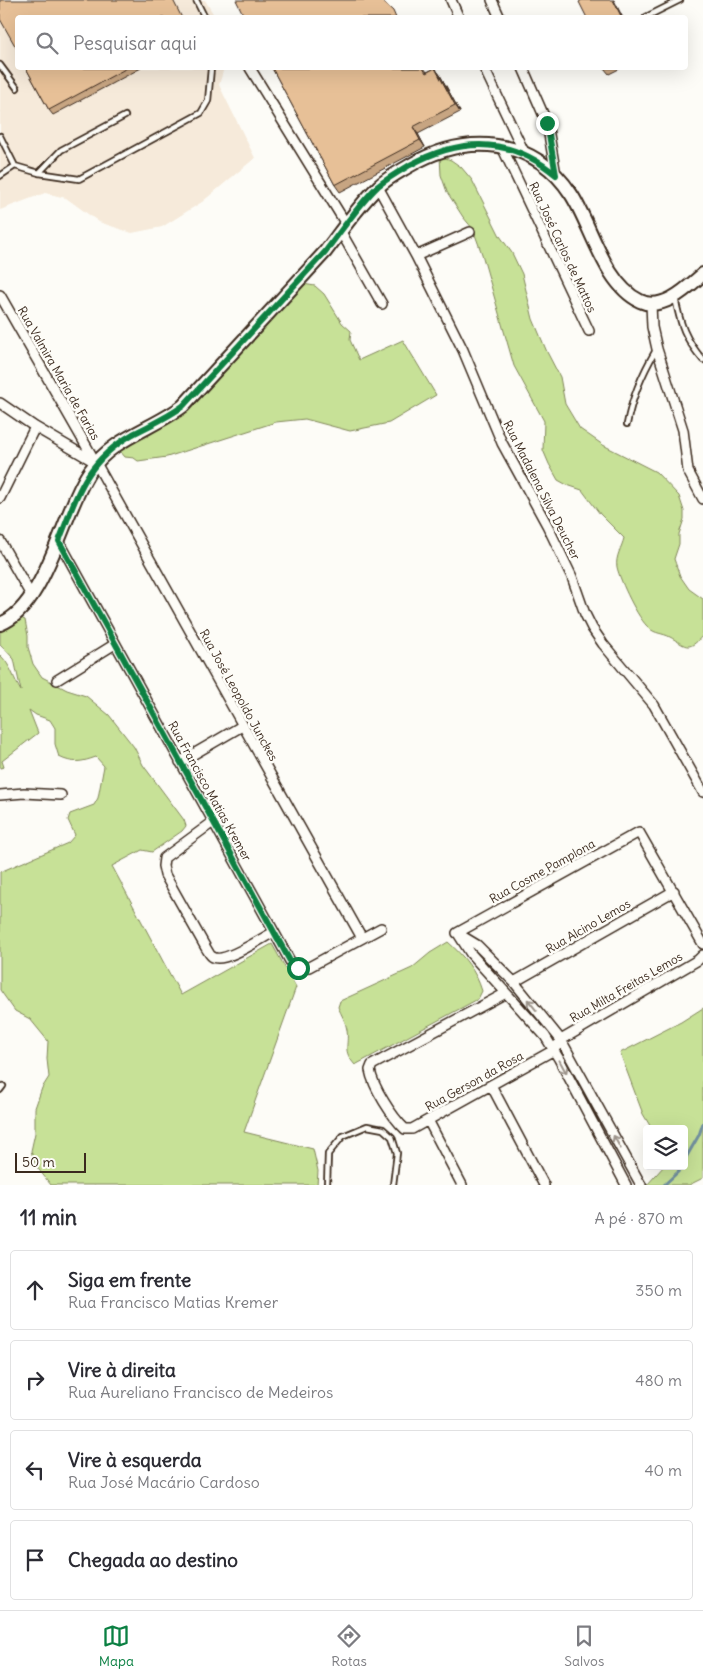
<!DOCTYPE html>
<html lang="pt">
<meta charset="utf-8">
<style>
body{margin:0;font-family:Delius,sans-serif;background:#f7f7f7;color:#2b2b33}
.controls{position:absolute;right:15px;bottom:15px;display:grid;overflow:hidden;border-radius:5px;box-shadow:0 5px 20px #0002}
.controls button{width:45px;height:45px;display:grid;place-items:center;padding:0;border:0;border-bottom:1px solid #e1e1e2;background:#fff;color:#2b2b33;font:25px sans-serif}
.scale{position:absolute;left:15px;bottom:12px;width:71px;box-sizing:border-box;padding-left:5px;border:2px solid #3b2a1e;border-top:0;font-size:14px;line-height:18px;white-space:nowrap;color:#3b2a1e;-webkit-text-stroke:4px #fdfcf7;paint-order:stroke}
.stop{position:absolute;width:15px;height:15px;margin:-11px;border:4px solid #0b8043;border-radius:50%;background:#fff}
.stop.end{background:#0b8043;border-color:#fff;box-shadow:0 1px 5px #0008}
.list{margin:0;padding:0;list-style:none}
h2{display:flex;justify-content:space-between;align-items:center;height:65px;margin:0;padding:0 20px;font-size:21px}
h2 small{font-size:16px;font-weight:400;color:#7c7c81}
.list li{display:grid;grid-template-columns:32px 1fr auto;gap:15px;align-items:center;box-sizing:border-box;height:80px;margin:0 10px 10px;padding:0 10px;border:1px solid #e1e1e2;border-radius:5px}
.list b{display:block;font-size:19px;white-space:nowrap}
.list p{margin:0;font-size:16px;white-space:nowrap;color:#7c7c81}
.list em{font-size:16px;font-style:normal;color:#7c7c81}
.icon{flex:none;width:28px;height:28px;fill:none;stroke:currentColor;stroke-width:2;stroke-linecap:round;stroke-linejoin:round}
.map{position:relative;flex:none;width:703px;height:1185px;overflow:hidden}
.search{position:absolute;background:#fff;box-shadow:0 5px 20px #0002;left:15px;right:15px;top:15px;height:55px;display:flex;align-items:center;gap:12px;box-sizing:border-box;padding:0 18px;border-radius:5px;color:#7c7c81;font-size:19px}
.sheet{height:425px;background:#fff}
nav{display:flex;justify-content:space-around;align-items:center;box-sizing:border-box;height:70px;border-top:1px solid #e1e1e2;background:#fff;font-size:14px;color:#7c7c81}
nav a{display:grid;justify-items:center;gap:2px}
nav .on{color:#0b8043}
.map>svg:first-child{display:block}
.built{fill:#f6eada}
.green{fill:#c7e197;stroke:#81865a}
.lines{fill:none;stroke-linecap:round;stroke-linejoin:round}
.stream{stroke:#7291a0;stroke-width:3}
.lane-casing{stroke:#3b2a1e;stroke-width:8}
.street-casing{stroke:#3b2a1e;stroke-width:12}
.secondary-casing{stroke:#3b2a1e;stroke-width:16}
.lane{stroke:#fdfcf7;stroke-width:4.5}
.street{stroke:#fdfcf7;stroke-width:9}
.secondary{stroke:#fdfcf7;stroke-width:12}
.wall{fill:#c7a582;stroke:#3b2a1e}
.shaded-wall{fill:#a2866a;stroke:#3b2a1e}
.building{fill:#e7c097;stroke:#3b2a1e}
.oneway{stroke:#9c938a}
.route{stroke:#0b8043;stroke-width:6}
.labels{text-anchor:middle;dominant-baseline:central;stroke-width:5;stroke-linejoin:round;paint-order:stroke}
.street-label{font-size:12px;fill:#3b2a1e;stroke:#fdfcf7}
</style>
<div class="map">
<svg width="703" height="1185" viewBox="0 0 703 1185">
<rect width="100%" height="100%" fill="#fdfcf7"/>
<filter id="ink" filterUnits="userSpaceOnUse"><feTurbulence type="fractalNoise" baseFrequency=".02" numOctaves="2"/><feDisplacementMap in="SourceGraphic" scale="10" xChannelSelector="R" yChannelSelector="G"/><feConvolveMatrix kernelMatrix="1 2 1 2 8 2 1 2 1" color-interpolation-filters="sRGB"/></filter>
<g filter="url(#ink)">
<path class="built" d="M0,0h205l10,17 -197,1v50h206l-5,17 36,73 -53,44 -40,25 -30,6 -33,-11 -33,-24 -21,-5 -45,17z"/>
<path class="green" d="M440,156l11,4 10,7 11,13 28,56 12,17 10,21 11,45 14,33 13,25 5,27 15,25 23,16 53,27 23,24 5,15v8l-5,15v10l-5,15 6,17 9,13 14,10v38l-1,-1c-14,17 -17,9 -32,1 -7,-4 -15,-3 -21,-9 -11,-9 -29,-47 -32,-61 -2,-10 5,-20 7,-29l-24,-24 -18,-24 -15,-5 -9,-5 -9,-16 -6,-14 1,-29 -30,-55 -32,-112 -9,-25 -10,-12 -16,-25 -6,-17z
M303,284l12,2 9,8 18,29 9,8 -1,9 9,20 44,-20 33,55 -47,28 -39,8 -45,-12 -29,3 -109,35 -29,4 -4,-3 -9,-1 -5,-6 1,-4 39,-22z
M21,618l4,2 3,16v11l5,17 9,13 25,13 19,6 23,19 25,32 9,18 41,55 2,6 -4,5 -30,21 -10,-2 -30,16 69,129 91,-51 24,43 -52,145 69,17 5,22 -1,14h-266l-15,-19 -5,-15 4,-18v-25l7,-20 7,-11 -2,-18 1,-18 -18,-22 -15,-8 -15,-21v-118l68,-29 7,-8 -7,-15 2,-6 24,-9 4,-7 6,-32 -8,-9c-14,5 -23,7 -37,0l-4,-13v-16l-5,-8 -14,-5 -7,-5 9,23 -36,28 2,6 -4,1v-113c11,10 14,25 21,36l-7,-32 -14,-15v-16l14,-5z
M448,942c16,14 28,29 34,49l-4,8 -123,66c-13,-15 -6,-18 -8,-35 -1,-8 -6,-16 -9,-23l2,-6 72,-33 18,-15z
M703,1008v170l-14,7h-42l17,-19h20v-37h-32l-9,-15 -23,-61 61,-31z"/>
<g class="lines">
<path class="stream" d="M684,1161l15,-26 4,-12
M664,1185l14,-13 3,-6"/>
<defs>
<path id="lane" d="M196,0l9,18
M646,17l34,-17
M0,65l17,23
M0,136l15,30 -15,10
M15,166l24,7 40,6 122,-66 7,-12 3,-33
M39,173l22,-23 64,-34
M675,297c5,27 10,42 28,63
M627,424c5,-27 15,-50 29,-74
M0,1090l3,-4
M327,1185l1,-31 15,-18 24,-10 16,3 9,8 5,16 -4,32"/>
<path id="street" d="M451,0l8,18
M492,0l8,18
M250,68l96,156
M484,68l41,86
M523,68l24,55 9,52
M502,147l87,184
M378,187l38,69 47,94 39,93 45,82 25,52 13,37 7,14 11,16 51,61 49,87
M341,232l41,72
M416,256l54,-24
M0,295l96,168 266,475
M651,304l1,23 5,22 26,81 5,41 15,28
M0,403l35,24 60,35
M0,498l35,-71
M0,541l32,56
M59,541l231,420 9,7 10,-1 72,-39
M57,680l58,-36
M180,762l62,-36
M0,795l24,-2 37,2
M213,822l-49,36 -1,8 2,9 41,73c2,3 4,8 7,9 11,7 49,-19 61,-25
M457,933l182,-101 64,112
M457,933l20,12 37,37 47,58 80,145
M459,935l12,19 74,82 14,23 67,126
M514,982l160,-91
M506,993l-134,72 -2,5c3,17 22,47 35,59h7l142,-79 7,-10 137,-80 5,-5
M491,1085l53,100
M428,1120l34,65"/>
<path id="secondary" d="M0,624c46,-17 63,-114 90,-153 22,-33 63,-42 93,-65l142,-154c17,-22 33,-46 53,-65 9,-9 21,-15 31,-21 56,-33 124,-30 162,28 20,30 33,90 69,107 23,11 47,-13 63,-27"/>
</defs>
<use href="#lane" class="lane-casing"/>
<use href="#street" class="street-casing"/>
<use href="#secondary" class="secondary-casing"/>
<use href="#lane" class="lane"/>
<use href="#street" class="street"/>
<use href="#secondary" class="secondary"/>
</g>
<path class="wall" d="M26,68h115l-88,47 -4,-5z
M272,68h152l3,4 8,-4 5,7 20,37 -42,22 7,13 -85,45 -5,-7z
M604,68h17l-12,6z"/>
<path class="shaded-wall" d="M613,0h1l9,18h-1z
M435,68l5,7 20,37 -5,-7z
M413,127l5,7 7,13 -5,-7z"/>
<path class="building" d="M0,0h173l9,18h-164v33l-18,-32z
M236,0h145l12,11 3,7h-151z
M582,0h31l9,18h-35l-8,-16z
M26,68h101l-78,42z
M272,68h151l3,5 9,-5 20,37 -42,22 7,13 -85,45z"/>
<defs><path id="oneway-shaft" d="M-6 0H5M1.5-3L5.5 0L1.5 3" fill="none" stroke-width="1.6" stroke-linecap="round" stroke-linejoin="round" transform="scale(1.25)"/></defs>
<g class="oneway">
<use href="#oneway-shaft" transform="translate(532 1005) rotate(-129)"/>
<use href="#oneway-shaft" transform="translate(563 1067) rotate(62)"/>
<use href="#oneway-shaft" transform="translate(617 1142) rotate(-119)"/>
</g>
</g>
<g class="lines" filter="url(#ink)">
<path class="route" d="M298,968l-8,-7 -231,-420c19,-48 26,-79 74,-107 17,-9 34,-16 50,-28l142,-154c17,-22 33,-47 53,-66 10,-8 22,-15 32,-21 51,-28 101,-28 146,10l-9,-52"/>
</g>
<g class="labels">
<g class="street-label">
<text transform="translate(563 247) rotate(65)">Rua José Carlos de Mattos</text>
<text transform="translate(59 373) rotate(60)">Rua Valmira Maria de Farias</text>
<text transform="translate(542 490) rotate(63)">Rua Madalena Silva Deucher</text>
<text transform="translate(239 695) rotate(61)">Rua José Leopoldo Junckes</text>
<text transform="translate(210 791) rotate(61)">Rua Francisco Matias Kremer</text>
<text transform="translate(542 871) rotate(-29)">Rua Cosme Pamplona</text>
<text transform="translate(588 926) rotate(-30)">Rua Alcino Lemos</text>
<text transform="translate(626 987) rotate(-30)">Rua Milta Freitas Lemos</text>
<text transform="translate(474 1081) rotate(-29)">Rua Gerson da Rosa</text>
</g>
</g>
</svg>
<div class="controls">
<button><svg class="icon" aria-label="layers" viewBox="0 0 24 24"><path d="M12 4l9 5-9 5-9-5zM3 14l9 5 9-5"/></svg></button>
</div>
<div class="scale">50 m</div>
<div class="stop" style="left:298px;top:968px"></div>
<div class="stop end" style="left:547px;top:123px"></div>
<div class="search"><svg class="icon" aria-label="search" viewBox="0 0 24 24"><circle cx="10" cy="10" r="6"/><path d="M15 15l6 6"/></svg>Pesquisar aqui</div>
</div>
<section class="sheet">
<h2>11 min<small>A pé · 870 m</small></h2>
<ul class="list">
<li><svg class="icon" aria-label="ahead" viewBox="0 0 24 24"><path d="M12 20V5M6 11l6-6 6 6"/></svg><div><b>Siga em frente</b><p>Rua Francisco Matias Kremer</p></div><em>350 m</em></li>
<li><svg class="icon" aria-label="right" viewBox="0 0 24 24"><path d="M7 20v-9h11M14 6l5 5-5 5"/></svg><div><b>Vire à direita</b><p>Rua Aureliano Francisco de Medeiros</p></div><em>480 m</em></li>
<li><svg class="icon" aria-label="left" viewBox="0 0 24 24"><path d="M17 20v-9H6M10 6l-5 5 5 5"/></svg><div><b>Vire à esquerda</b><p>Rua José Macário Cardoso</p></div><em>40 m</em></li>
<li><svg class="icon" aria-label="arrive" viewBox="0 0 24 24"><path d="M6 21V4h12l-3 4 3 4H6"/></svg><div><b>Chegada ao destino</b></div></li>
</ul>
</section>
<nav>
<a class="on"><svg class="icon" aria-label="map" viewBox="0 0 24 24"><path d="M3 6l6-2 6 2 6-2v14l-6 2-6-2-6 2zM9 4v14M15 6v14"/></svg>Mapa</a>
<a><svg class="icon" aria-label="directions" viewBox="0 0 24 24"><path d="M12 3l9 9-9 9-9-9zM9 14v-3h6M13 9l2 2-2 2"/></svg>Rotas</a>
<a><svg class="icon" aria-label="saved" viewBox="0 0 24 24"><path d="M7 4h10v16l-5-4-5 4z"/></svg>Salvos</a>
</nav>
